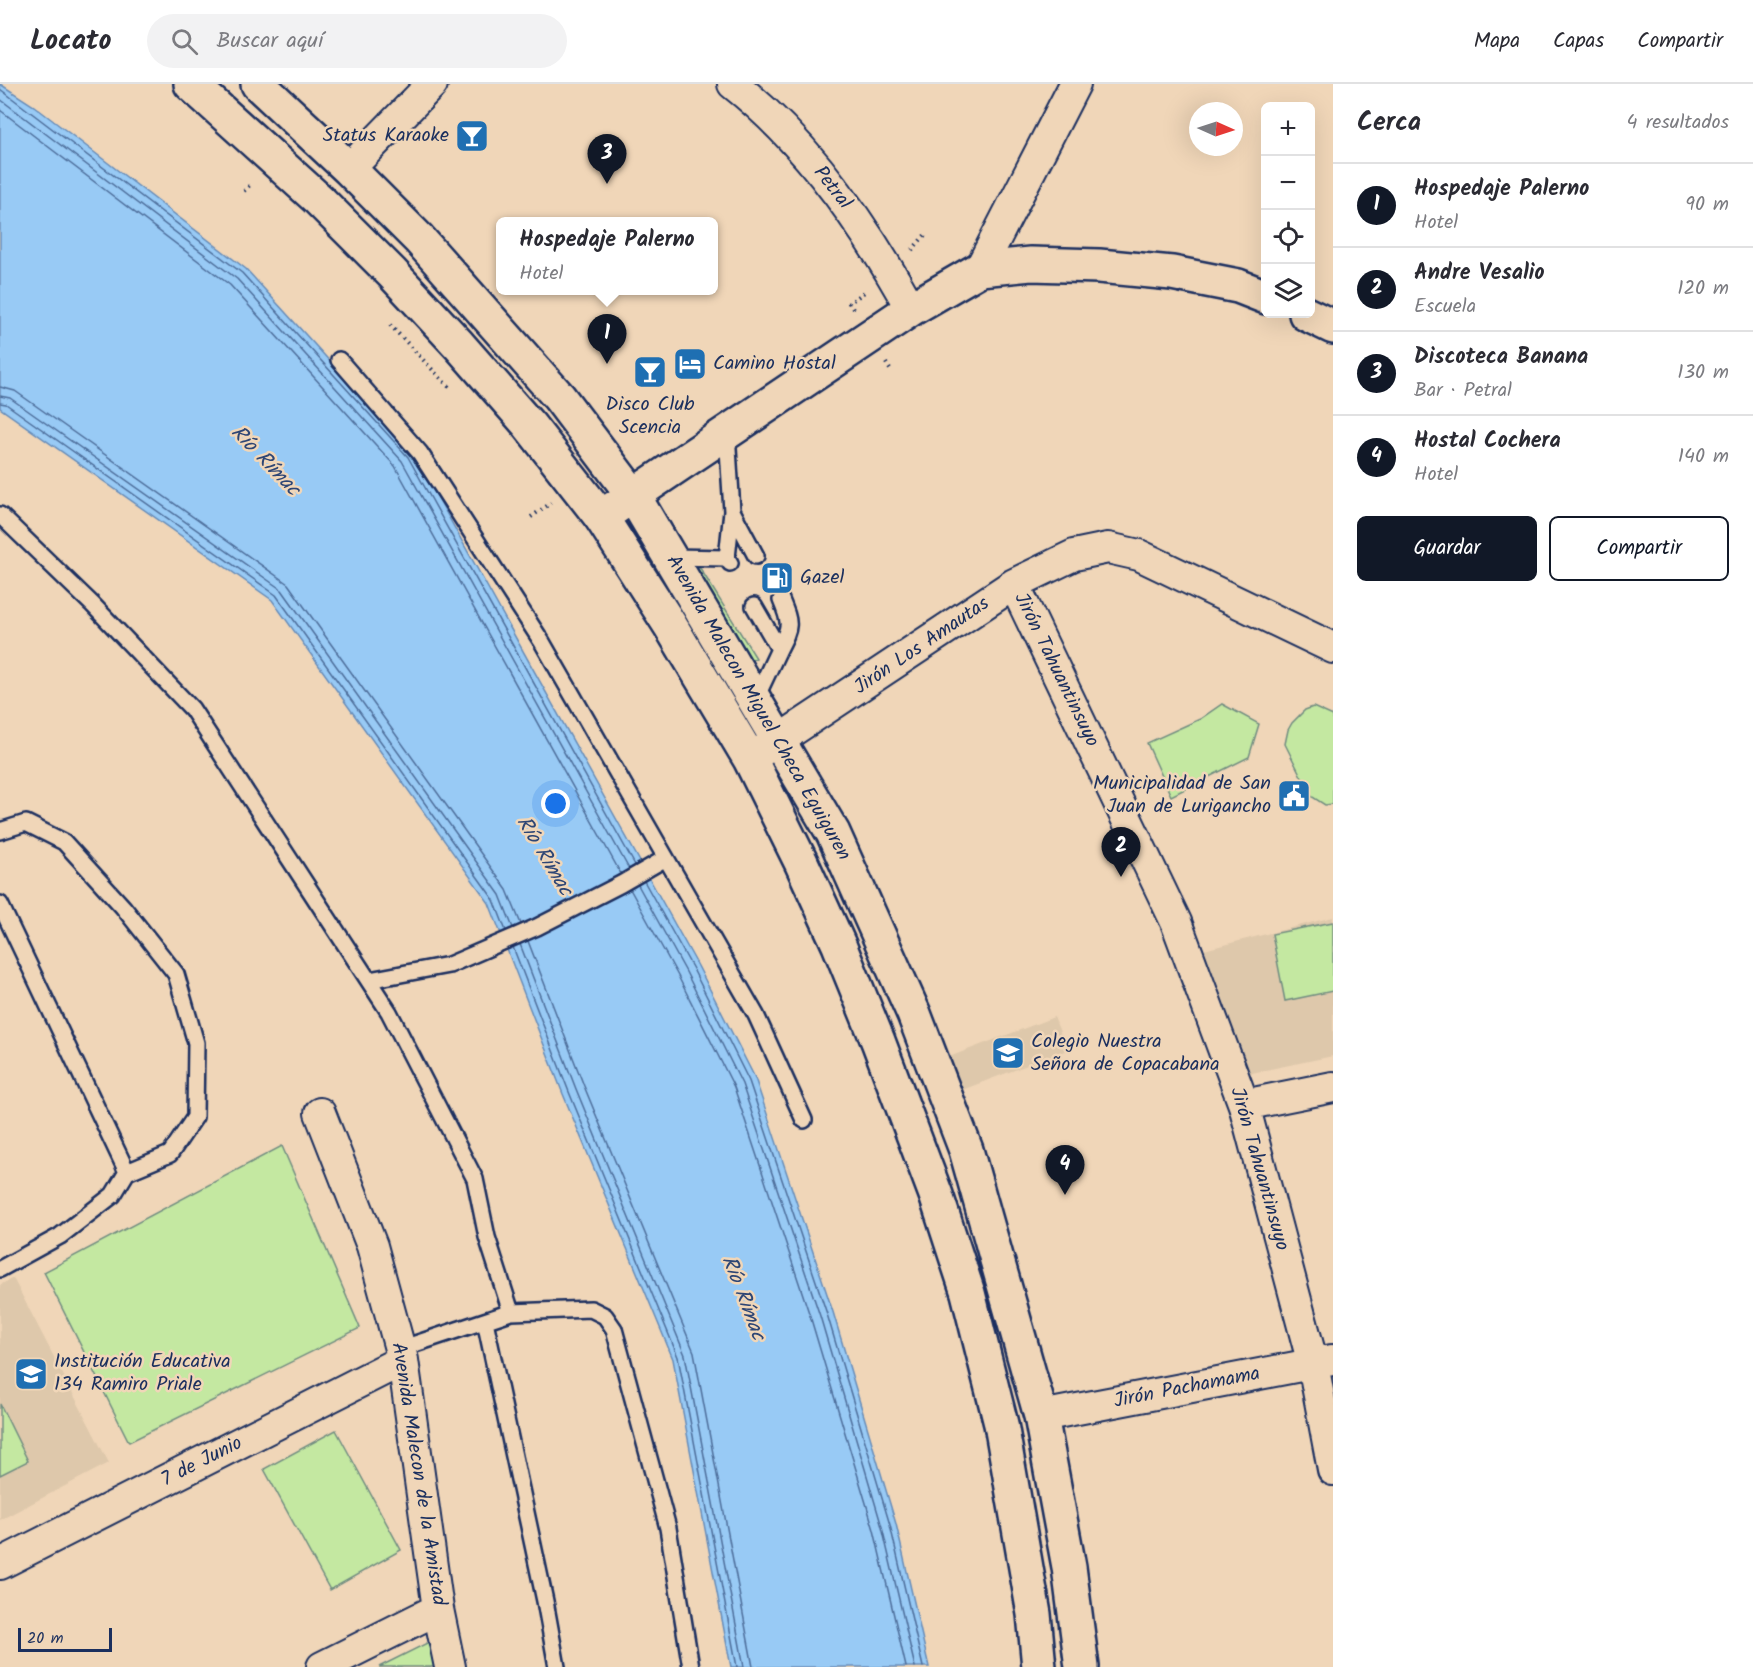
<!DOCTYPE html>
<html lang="es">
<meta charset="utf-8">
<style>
body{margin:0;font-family:Kalam,sans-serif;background:#f2f2f3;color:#2b2b33}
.controls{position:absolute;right:18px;top:18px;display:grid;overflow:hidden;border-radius:9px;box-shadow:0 6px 24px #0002}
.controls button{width:54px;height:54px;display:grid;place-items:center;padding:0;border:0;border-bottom:2px solid #e1e1e2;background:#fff;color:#2b2b33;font:30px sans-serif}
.compass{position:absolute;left:1189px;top:18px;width:54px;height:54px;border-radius:50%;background:#fff;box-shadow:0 6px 24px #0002;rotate:93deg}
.scale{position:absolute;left:18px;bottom:15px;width:94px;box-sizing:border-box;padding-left:6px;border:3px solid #1b2f5e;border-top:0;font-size:16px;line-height:21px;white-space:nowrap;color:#1b2f5e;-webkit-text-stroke:4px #f0d6b8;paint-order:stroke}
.you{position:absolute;left:556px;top:720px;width:21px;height:21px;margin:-15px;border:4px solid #fff;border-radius:50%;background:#1a73e8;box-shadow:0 0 0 9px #1a73e833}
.badge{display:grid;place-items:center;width:39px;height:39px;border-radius:50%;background:#111827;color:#fff;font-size:20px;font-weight:700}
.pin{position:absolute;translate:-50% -50px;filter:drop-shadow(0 2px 3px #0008)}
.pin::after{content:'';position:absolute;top:32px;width:21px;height:18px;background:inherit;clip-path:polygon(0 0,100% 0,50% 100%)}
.popup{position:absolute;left:496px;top:133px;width:222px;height:78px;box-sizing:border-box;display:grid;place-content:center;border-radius:9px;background:#fff;filter:drop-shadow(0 2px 4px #0005);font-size:20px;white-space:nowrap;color:#7c7c81}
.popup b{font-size:22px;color:#2b2b33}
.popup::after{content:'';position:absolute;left:50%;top:100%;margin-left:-12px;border:12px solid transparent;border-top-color:#fff}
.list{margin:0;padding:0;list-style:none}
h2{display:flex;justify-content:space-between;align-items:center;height:78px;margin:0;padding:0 24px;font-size:26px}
h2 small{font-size:20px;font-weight:400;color:#7c7c81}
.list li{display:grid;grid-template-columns:39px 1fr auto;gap:18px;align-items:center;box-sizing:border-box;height:84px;padding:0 24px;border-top:2px solid #e1e1e2}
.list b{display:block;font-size:22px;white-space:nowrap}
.list p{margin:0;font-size:20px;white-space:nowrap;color:#7c7c81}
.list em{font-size:20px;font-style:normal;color:#7c7c81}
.actions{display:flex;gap:12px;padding:18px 24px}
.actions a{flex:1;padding:14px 0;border:2px solid #111827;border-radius:9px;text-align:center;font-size:21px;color:#111827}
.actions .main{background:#111827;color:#fff}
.icon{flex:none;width:33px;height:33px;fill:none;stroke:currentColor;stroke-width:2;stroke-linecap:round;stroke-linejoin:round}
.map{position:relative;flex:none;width:1333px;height:1583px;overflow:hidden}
header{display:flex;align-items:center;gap:36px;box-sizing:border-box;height:84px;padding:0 30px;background:#fff;border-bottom:2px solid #e1e1e2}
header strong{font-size:28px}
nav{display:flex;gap:33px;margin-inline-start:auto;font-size:21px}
.search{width:420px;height:54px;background:#f2f2f3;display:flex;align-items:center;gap:15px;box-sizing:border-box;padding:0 21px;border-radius:33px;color:#7c7c81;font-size:22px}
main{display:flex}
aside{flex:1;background:#fff}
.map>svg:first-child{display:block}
.built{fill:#dec8ab}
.green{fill:#c4e8a1;stroke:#708c80;stroke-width:1.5}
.water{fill:#98caf5;stroke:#668cb9;stroke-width:1.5}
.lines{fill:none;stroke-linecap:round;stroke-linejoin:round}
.shore{stroke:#4d6d9a;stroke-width:1.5}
.lane-casing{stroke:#1b2f5e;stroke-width:20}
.street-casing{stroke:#1b2f5e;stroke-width:34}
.secondary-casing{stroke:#1b2f5e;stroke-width:38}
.primary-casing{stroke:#1b2f5e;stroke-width:38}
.path{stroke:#1b2f5e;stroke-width:4;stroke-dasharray:1.5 4.5;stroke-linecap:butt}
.lane{stroke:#f0d6b8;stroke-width:15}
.street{stroke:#f0d6b8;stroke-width:30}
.secondary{stroke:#f0d6b8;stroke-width:33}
.primary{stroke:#f0d6b8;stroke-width:33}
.labels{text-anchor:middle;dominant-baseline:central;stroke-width:5;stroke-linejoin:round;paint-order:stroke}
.poi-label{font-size:20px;fill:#1b2f5e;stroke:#f0d6b8;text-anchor:start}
.street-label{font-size:20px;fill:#1b2f5e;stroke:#f0d6b8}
.water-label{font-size:21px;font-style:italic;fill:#2e4675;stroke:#f0d6b8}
</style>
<header>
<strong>Locato</strong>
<div class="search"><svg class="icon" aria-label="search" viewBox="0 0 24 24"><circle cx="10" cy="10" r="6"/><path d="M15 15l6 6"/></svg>Buscar aquí</div>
<nav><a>Mapa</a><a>Capas</a><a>Compartir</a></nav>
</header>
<main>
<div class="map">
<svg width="1333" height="1583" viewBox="0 0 1333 1583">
<rect width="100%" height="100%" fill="#f0d6b8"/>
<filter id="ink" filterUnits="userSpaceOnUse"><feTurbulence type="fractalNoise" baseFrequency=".0167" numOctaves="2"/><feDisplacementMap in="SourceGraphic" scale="12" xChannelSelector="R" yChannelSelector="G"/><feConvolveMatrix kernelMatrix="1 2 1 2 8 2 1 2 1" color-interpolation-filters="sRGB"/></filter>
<g filter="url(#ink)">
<path class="built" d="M1333,833v139l-91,19 -46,-123z
M1054,933l13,33 -105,40 -13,-33z
M13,1194l96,185 -109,57v-235z"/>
<path class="green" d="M700,484l56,90 -8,4 -54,-90z
M1222,620l37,20 -10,33 -78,39 -24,-53 53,-24z
M1313,623l20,9v88l-8,1 -14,-9 -26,-52 3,-14 4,-7 13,-13z
M1333,838v69l-48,10 -13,-67z
M282,1062l78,182 -231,114 -85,-170z
M0,1320l28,57 -28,14z
M336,1346l65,120 -71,40 -66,-121z
M431,1557l6,26h-58z"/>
<path class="water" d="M0,0l34,22 212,163 167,184 285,513 57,112 78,234 63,212 33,143h-198l-58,-308 -110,-265 -74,-191 -217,-303 -272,-192z"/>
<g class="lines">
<path class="shore" d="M0,5l242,184 166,184 227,408
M0,15l237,180 165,182 227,408
M0,26l230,175 165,181 226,408
M0,303l15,4 273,193 219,306 14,34
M0,312l10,2 272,192 218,305 13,33
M0,319l6,1 270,191 218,305 12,31
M644,797l49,88 56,112 78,233 63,211 33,142
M638,801l48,87 56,112 78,232 62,211 33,140
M630,805l48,87 56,111 77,232 63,211 32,137
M528,857l56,145 110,266 59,315
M520,860l56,145 109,266 59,312
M513,863l56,145 109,265 59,310"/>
<defs>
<path id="lane" d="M339,276l81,93 122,189 214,373 48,105
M732,427l24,45
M0,431l93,90 99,104 197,303 86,167 12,58 24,75
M671,473l56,1 3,5
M727,474l5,-47 -5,-78
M754,522l25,43 -24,51
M779,565c12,-23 12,-25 2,-49
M0,747l26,-8 38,19 59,65 53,67 20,69 -1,74 -25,37 -43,18 -14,23 -53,41 -60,33
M0,820l127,268
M369,896l80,-15 88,-38 84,-43 45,-26
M485,1237l60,280 12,66
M400,1265l111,-37 80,-3 14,7 9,13 54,199 23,139"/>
<path id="street" d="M733,0c75,59 133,143 178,225
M349,85l83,-85
M980,185l95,-185
M1014,500l162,338 68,183 69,259 20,106
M750,675l264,-175 60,-29 34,-7 31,7 194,93
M1244,1021l89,-18
M320,1029l52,133 31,114 35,249 12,58
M1041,1332l291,-56
M0,1480l403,-204
M322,1583l116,-58"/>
<path id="secondary" d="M1306,230l27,13
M601,433l310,-208 69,-40 51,-5 68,2 73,7 66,13 28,11"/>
<path id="primary" d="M191,0l127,115 74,74 67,72 70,80 72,92 69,108 80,134 51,103 38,83 39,96 58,154 32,98 33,131 33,190 5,53
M258,0l91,85 70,70 140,158 74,98 200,338 81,181 52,136 75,266 28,151 13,100"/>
</defs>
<use href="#lane" class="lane-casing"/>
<use href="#street" class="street-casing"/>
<use href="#secondary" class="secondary-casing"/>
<use href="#primary" class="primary-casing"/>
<path class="path" d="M244,107l8,-8
M912,166l13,-15
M853,225l-4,-6 17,-12
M390,241l59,62
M886,279l5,8
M531,433l20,-14"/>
<use href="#lane" class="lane"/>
<use href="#street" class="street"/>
<use href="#secondary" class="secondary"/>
<use href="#primary" class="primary"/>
</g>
</g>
<defs>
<symbol id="bar-square" viewBox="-11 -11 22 22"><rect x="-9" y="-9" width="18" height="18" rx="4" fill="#1f6fb2" stroke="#f0d6b8"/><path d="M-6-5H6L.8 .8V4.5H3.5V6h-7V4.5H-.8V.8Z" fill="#fff"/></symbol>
<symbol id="hotel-square" viewBox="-11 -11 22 22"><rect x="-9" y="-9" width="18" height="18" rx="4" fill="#1f6fb2" stroke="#f0d6b8"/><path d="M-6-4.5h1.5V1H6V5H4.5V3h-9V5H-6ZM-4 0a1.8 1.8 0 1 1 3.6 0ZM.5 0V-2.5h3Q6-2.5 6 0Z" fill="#fff"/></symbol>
<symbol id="fuel-square" viewBox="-11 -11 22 22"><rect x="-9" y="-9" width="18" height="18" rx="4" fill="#1f6fb2" stroke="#f0d6b8"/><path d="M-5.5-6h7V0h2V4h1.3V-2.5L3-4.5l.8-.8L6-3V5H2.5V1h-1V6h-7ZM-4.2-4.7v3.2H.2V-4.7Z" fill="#fff"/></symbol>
<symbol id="civic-square" viewBox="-11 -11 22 22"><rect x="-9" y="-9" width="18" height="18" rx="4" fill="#1f6fb2" stroke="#f0d6b8"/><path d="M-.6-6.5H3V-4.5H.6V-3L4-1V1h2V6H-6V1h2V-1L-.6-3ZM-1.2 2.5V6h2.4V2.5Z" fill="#fff"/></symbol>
<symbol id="school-square" viewBox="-11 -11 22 22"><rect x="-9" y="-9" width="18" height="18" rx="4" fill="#1f6fb2" stroke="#f0d6b8"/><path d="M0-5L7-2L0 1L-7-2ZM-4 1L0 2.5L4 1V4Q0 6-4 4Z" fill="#fff"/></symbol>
</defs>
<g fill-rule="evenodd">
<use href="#bar-square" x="453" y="33" width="38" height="38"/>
<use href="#hotel-square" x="671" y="261" width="38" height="38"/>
<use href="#bar-square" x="631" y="269" width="38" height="38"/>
<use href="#fuel-square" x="758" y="475" width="38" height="38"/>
<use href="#civic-square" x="1275" y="693" width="38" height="38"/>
<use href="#school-square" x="989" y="950" width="38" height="38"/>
<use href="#school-square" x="12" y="1271" width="38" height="38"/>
</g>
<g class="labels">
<g class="poi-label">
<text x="449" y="52" text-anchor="end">Status Karaoke</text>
<text x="713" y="280">Camino Hostal</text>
<text x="650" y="321" text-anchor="middle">Disco Club<tspan x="650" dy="23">Scencia</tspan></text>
<text x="800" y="494">Gazel</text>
<text x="1271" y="700" text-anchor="end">Municipalidad de San<tspan x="1271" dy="23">Juan de Lurigancho</tspan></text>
<text x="1031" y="958">Colegio Nuestra<tspan x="1031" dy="23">Señora de Copacabana</tspan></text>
<text x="54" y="1278">Institución Educativa<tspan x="54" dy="23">134 Ramiro Priale</tspan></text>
</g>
<g class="street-label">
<text transform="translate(832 104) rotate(52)">Petral</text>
<text transform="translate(922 562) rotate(-34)">Jirón Los Amautas</text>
<text transform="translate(1056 586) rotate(64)">Jirón Tahuantinsuyo</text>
<text transform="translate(758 624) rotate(60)">Avenida Malecon Miguel Checa Eguiguren</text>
<text transform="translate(1259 1085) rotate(74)">Jirón Tahuantinsuyo</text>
<text transform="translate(1187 1304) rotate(-11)">Jirón Pachamama</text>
<text transform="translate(202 1378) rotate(-27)">7 de Junio</text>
<text transform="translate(418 1390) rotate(81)">Avenida Malecon de la Amistad</text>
</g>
<g class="water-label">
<text transform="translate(265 377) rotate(46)">Río Rímac</text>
<text transform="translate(544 772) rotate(59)">Río Rímac</text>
<text transform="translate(743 1214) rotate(69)">Río Rímac</text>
</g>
</g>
</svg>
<div class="controls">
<button>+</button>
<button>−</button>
<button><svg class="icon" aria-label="locate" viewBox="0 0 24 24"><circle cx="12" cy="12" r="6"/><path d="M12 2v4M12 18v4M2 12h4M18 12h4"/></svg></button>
<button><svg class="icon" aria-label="layers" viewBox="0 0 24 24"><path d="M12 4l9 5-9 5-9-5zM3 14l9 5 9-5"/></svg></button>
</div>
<svg class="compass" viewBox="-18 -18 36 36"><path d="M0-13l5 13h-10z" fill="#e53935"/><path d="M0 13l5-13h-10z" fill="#7c7c81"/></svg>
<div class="scale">20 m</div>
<div class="you"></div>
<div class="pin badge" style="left:607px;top:280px">1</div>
<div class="popup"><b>Hospedaje Palerno</b>Hotel</div>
<div class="pin badge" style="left:1121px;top:793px">2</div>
<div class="pin badge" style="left:607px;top:100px">3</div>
<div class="pin badge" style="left:1065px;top:1111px">4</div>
</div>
<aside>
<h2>Cerca<small>4 resultados</small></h2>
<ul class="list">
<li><span class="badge">1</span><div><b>Hospedaje Palerno</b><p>Hotel</p></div><em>90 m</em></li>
<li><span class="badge">2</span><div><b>Andre Vesalio</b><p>Escuela</p></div><em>120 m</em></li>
<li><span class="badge">3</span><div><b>Discoteca Banana</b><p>Bar · Petral</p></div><em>130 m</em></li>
<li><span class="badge">4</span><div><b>Hostal Cochera</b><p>Hotel</p></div><em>140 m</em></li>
</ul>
<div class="actions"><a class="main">Guardar</a><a>Compartir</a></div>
</aside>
</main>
